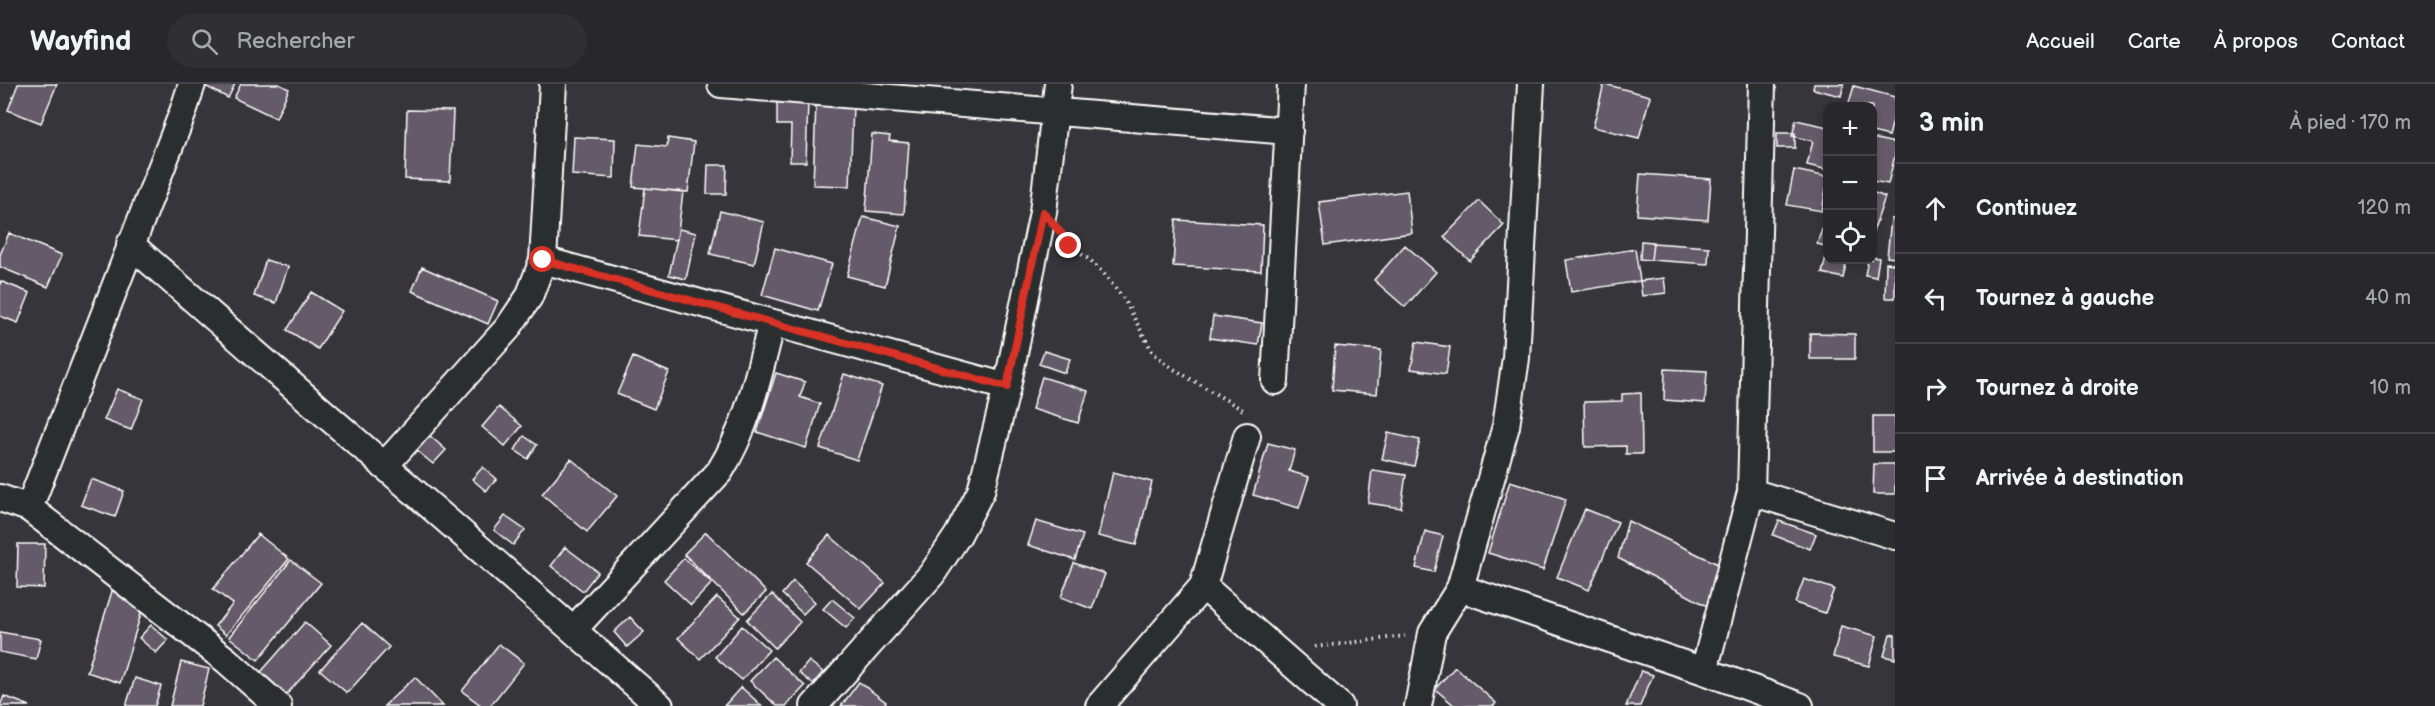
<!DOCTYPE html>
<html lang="fr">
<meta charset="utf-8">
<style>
body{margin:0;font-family:"Balsamiq Sans",sans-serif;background:#303034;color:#f1f3f6}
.controls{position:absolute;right:18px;top:18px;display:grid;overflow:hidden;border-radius:12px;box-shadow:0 3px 9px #0003}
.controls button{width:54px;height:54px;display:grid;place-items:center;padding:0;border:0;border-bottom:2px solid #444448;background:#28282c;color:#f1f3f6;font:30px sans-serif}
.stop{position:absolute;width:18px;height:18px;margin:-14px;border:4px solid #d93025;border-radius:50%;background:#fff}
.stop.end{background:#d93025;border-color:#fff;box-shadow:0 2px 6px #0008}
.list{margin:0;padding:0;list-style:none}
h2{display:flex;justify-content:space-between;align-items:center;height:78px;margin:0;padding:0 24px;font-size:26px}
h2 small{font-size:20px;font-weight:400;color:#a5a6a9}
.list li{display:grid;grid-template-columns:39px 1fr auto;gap:18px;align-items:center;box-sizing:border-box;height:90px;padding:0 24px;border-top:2px solid #444448}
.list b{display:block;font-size:22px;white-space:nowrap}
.list em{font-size:20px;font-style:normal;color:#a5a6a9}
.icon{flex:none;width:33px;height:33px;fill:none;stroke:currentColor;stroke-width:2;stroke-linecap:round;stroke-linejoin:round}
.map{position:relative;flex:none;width:1895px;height:622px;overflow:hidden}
header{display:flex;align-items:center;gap:36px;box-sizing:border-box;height:84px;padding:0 30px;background:#28282c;border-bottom:2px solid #444448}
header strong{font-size:28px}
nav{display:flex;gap:33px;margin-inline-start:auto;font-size:21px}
.search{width:420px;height:54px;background:#303034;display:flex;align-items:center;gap:15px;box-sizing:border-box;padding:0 21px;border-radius:33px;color:#a5a6a9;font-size:22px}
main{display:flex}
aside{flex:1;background:#28282c}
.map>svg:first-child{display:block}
.building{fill:#655a69;stroke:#fff;stroke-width:1.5}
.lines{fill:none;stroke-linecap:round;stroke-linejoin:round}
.minor-casing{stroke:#fff;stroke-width:30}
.path{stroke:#fff;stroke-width:4;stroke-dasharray:1.5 4.5;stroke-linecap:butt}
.minor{stroke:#2a2d2e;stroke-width:26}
.route{stroke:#d93025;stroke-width:8}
</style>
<header>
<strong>Wayfind</strong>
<div class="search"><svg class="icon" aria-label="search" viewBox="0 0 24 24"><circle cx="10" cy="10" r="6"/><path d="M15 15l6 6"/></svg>Rechercher</div>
<nav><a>Accueil</a><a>Carte</a><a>À propos</a><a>Contact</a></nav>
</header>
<main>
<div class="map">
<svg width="1895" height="622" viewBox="0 0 1895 622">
<rect width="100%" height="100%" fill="#36363a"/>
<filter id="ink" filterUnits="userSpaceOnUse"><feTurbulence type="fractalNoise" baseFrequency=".0167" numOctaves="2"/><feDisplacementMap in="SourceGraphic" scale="12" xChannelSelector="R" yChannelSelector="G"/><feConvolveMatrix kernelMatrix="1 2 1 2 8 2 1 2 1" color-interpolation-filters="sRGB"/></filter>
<g filter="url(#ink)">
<path class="building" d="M18,0h39l-16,39 -33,-13z
M206,0h29l-7,14 -23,-12z
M241,0h38l10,5 -13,29 -42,-20z
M1604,0l46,12 -11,42 -46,-11z
M1814,0h30l-3,12 -28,-7z
M1854,2l41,11v16l-6,23 -17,-4v-26h-24z
M777,16l31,1 -2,61h-16l1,-37h-14z
M816,19l37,2 -3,81 -37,-1z
M407,26l46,1 -3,70 -45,-2z
M1796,36l32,7v43l-21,-5 6,-24 -21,-5z
M1777,49h18v15h-18z
M872,50l18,2 -1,5 20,2 -5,71 -38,-3z
M574,53l41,2 -1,39 -42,-3z
M668,54l26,4 -6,50 -55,-5 5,-43 29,3z
M1872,54l23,5v12l-7,29 -16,-3z
M708,81h19l-1,29h-19z
M1794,86l34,7 -6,34 -35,-6z
M1640,90l71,5 -3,41 -71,-5z
M645,104l38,4 -6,48 -38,-4z
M1407,107l5,42 -87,12 -6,-43z
M1872,108l13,5 -13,38z
M1479,117l25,24 -34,36 -26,-24z
M1828,126v37l-11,-3z
M720,127l44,11 -10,42 -44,-10z
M863,133l37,9 -15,60 -38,-10z
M1891,135h4v39l-8,-1z
M1176,136l87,5 -2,46 -88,-5z
M679,145l17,4 -10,46 -17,-4z
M9,149l53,22 -14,32 -48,-20v-12z
M1641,157l12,1 -2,18 -11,-1z
M1653,159l56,4 -1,17 -57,-4z
M1405,161l31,27 -31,35 -31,-27z
M775,164l57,16 -14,47 -56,-16z
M1635,165l5,32 -69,11 -5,-32z
M1827,169l1,7h19l-4,18 -21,-5z
M1872,173l7,1 -3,19 -11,-2 3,-15h4z
M266,176l22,7 -12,36 -22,-7z
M1886,179l9,1v34h-10z
M422,183l76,34 -10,23 -76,-33z
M1664,194l2,15 -24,3 -2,-15z
M0,197l30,12 -12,30 -18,-7z
M311,208l31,19 -24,38 -31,-19z
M1213,232l49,7 -4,22 -48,-7z
M1810,249l45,1v25h-45z
M1416,258l34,5 -4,27 -35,-5z
M1335,262l46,4 -4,44 -45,-4z
M1044,267l26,8 -5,14 -26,-9z
M633,273l36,15 -15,37 -37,-15z
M1665,285l42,2 -2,32 -41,-3z
M776,289l29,9 -5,15 20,7 -14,44 -49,-16z
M844,290l38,12 -25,74 -37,-12z
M1042,293l46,14 -10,32 -46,-14z
M117,305l26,10 -12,31 -27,-10z
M1641,309l1,61h-16v-8l-41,1 -1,-45 38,-1v-7z
M499,323l23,19 -17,20 -23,-19z
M1873,332h22v36h-22z
M1388,349l32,7 -6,26 -32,-7z
M429,351l17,15 -13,14 -17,-14z
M524,352l13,9 -9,14 -13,-9z
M1268,359l27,7 -6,21 20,6 -10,31 -46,-13z
M571,375l46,37 -30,36 -45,-38z
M1874,380h21v30h-22z
M483,383l14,12 -11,12 -14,-12z
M1372,386l34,5 -5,33 -33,-5z
M1113,388l39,10 -16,63 -38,-9z
M91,395l33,12 -9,26 -34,-12z
M1510,397l56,18 -23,71 -55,-17z
M1585,425l33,13 -29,68 -32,-13z
M505,432l20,14 -12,15 -19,-15z
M1036,437l47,14 -8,25 -47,-15z
M1628,437l94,45 -13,41 -91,-49z
M1779,437l37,13 -6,15 -37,-14z
M1425,447l18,5 -9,36 -18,-4z
M706,448l60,60 -22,21 -60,-59z
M258,450l31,25 -63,76 -11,-9 18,-22 -20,-15z
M829,451l56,48 -24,26 -55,-47z
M18,460h27l-1,44 -27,-1z
M565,463l33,25 -15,19 -32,-25z
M684,474l28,25 -21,22 -27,-25z
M291,476l30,23 -63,77 -29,-23z
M1074,479l31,11 -13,35 -31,-12z
M1804,495l30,10 -9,24 -30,-10z
M793,497l22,21 -12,12 -21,-20z
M113,504l30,19 -23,76 -33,-11z
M772,510l28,28 -25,26 -28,-28z
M717,513l23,20 -40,42 -22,-21z
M832,515l23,19 -9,10 -23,-19z
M630,533l14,15 -17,15 -13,-15z
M305,538l26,23 -45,50 -25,-23z
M362,539l27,24 -42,46 -27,-23z
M151,541l17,15 -12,13 -17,-15z
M742,542l27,24 -27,30 -27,-23z
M1841,542l36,10 -8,30 -36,-9z
M0,548l41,7 -5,20 -36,-7z
M1890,550l5,1v24l-11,-3z
M499,560l25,19 -34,43h-8l-20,-15z
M773,573l32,29 -19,20h-9l-27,-25z
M809,577l14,11 -10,12 -14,-11z
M181,578l28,7 -9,37h-30z
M1455,583l41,36 -2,3h-39l-20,-17z
M1641,587l12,4 -13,31h-14z
M415,593l28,29h-59z
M135,594l26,8 -6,20h-29z
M859,598l27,20 -2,4h-43z
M741,603l21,19h-38z
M4,612l26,10h-30z"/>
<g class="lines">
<defs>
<path id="minor" d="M721,0l568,47
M130,160l530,462
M543,176l464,127
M1275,297l16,-297
M384,382l123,-137 22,-32 14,-37 10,-176
M1751,408l144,44
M0,414l29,10 197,152 52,46
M29,424l154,-396 9,-28
M1203,502l137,120
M1460,504l244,83 96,35
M573,546l147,-159c29,-47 38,-96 52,-148
M1704,587l47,-179 11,-408
M814,622l118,-132 26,-39 23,-44 26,-104 36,-175 15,-128
M1099,622l104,-120 44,-150
M1418,622l14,-73 28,-45 46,-162 10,-68 15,-274"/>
</defs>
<use href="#minor" class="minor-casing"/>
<path class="path" d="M1065,154l4,8 21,14 14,14 20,25 29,54 19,15 71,42
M1315,563l90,-11"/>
<use href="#minor" class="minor"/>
</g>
</g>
<g class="lines" filter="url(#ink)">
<path class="route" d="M543,176l464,127 36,-175 19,22 7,12"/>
</g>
</svg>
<div class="controls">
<button>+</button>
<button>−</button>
<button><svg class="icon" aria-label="locate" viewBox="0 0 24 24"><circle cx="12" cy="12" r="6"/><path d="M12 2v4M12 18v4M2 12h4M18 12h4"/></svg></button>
</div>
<div class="stop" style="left:543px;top:176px"></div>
<div class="stop end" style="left:1069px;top:162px"></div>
</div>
<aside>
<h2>3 min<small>À pied · 170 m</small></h2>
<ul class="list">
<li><svg class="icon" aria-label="ahead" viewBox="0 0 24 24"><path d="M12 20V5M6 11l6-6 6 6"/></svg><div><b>Continuez</b></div><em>120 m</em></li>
<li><svg class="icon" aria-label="left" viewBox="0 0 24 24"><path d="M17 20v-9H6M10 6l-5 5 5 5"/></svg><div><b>Tournez à gauche</b></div><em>40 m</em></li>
<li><svg class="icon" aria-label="right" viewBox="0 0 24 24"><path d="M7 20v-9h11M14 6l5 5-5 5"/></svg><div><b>Tournez à droite</b></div><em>10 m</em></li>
<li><svg class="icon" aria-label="arrive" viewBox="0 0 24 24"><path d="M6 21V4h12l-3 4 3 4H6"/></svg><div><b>Arrivée à destination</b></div></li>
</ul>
</aside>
</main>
